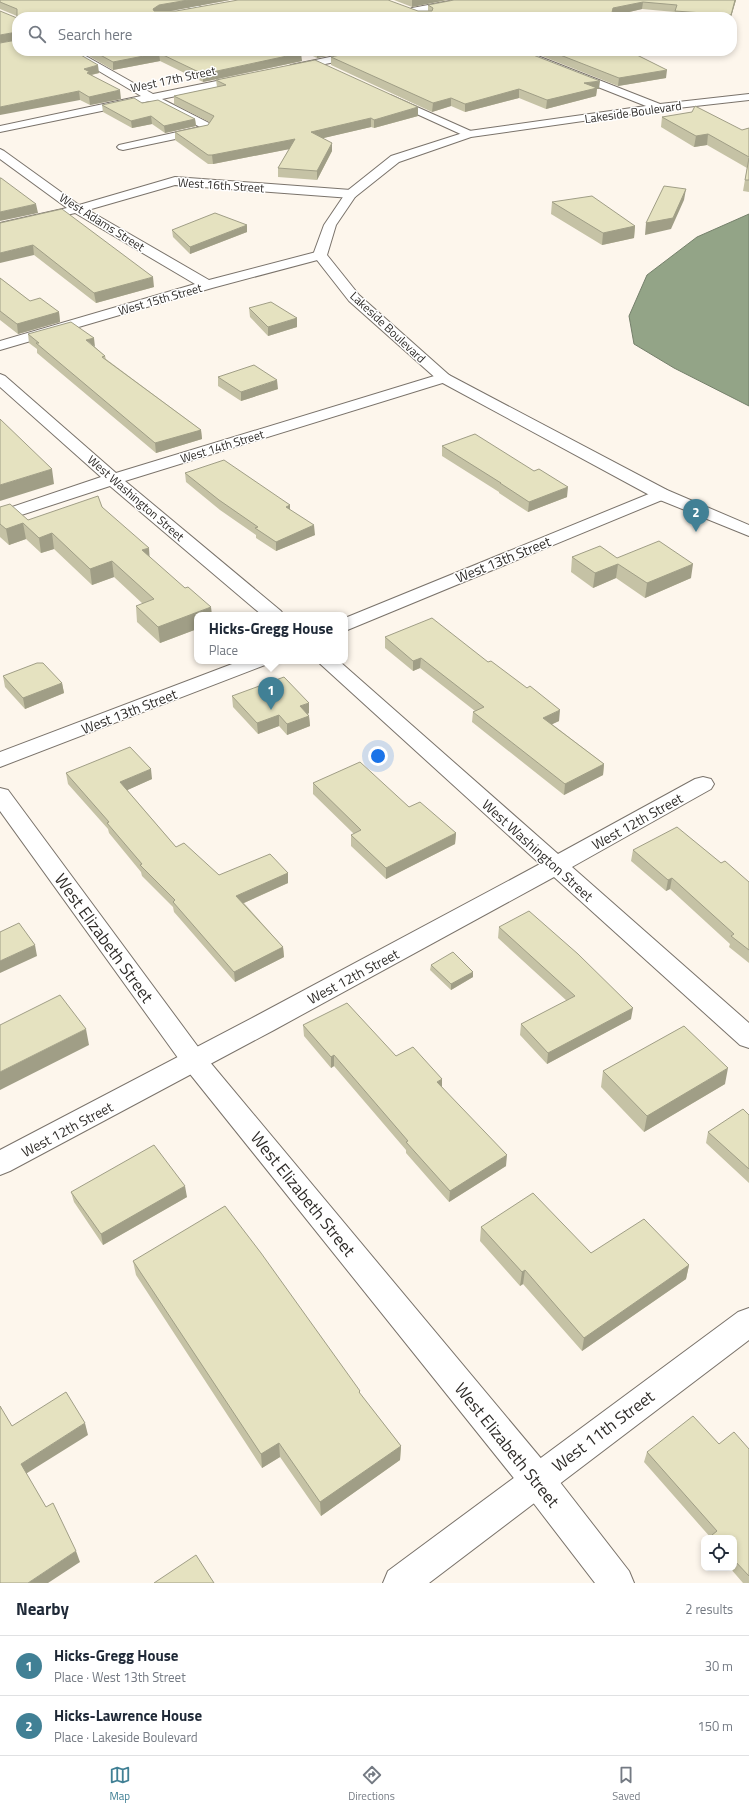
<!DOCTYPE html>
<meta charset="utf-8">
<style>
body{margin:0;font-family:"Titillium Web",sans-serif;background:#f2f2f3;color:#1f2937}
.controls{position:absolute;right:12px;bottom:12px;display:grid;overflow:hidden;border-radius:8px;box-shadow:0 2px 6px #0003}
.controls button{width:36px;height:36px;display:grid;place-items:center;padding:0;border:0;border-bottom:1px solid #e0e1e3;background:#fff;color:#1f2937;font:20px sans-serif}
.you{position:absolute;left:378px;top:756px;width:14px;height:14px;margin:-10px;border:3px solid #fff;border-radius:50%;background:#1a73e8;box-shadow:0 0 0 6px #1a73e833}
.badge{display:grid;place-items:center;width:26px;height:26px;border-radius:50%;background:#418095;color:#fff;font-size:13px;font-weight:700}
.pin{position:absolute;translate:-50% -33px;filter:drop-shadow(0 1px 2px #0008)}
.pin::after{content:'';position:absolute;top:21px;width:14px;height:12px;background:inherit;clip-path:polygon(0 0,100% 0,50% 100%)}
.popup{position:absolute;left:194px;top:612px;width:154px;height:52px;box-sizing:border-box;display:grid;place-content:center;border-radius:8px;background:#fff;filter:drop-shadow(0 1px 3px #0005);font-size:13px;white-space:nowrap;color:#747a83}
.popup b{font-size:15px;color:#1f2937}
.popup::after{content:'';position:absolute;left:50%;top:100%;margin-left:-8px;border:8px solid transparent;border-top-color:#fff}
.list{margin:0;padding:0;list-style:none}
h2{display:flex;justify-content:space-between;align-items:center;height:52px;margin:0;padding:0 16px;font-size:17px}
h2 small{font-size:13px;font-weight:400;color:#747a83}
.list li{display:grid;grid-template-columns:26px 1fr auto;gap:12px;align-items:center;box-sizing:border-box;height:60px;padding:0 16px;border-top:1px solid #e0e1e3}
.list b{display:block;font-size:15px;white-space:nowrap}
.list p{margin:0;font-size:13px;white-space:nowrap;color:#747a83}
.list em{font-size:13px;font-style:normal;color:#747a83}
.icon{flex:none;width:22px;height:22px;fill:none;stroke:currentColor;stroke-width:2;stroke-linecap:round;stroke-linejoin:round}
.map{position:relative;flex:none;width:749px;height:1583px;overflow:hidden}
.search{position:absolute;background:#fff;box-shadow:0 2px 6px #0003;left:12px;right:12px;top:12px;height:44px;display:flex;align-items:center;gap:10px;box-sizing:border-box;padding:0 14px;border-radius:16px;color:#747a83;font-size:15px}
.sheet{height:172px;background:#fff}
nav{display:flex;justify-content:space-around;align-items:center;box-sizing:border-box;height:56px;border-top:1px solid #e0e1e3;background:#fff;font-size:11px;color:#747a83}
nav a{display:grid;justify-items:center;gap:2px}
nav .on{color:#418095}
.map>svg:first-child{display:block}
.water{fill:#93a487;stroke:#75806b}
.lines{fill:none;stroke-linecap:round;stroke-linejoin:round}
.street-casing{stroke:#7a736b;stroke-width:2}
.secondary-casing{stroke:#7a736b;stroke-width:2}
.street{fill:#fff;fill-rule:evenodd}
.secondary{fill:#fff;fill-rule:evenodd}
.wall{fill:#c5c2a5}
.shaded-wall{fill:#a09e86}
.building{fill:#e5e2c0;stroke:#a09e86}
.labels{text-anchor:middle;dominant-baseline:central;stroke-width:3;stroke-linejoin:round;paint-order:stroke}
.far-street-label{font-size:12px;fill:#2f2c29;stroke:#fff}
.street-label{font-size:14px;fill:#2f2c29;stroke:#fff}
.near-street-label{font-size:17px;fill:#2f2c29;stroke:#fff}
</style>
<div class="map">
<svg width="749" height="1583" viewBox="0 0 749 1583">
<rect width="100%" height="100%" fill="#fdf6ec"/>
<path class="water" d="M749,214v192l-75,-38 -40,-24 -5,-28 18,-41 50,-38z"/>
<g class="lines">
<defs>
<path id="street" d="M174,0h13l34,17h-13z
M455,0h19l-5,3 -57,11 -5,-3 5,-3z
M65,51h12l76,43 93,-19 5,3 -5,3 -84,18 49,25 2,2c-3,4 -4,6 -9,7l-81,17 -4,-1 -2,-2 2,-2 81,-18 -50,-26 -150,31v-6l141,-30z
M359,51h20l-5,3 -83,17 -5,-3 5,-3z
M390,95l83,37 2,2 -6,3 -4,-1 -79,-36 -1,-2z
M0,149l4,2 75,54 96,-28 176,13 4,1 2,3 -2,3 -4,1 -176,-13 -87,25 121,70 111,-29 5,1 2,3 -2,3 -113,30 -212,62v-9l195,-57 -120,-71 -75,18v-8l67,-15 -67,-49z
M444,373l5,2 3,3 -3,3 -324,100 156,130 3,4h-22l-152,-129 -110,36v-11l101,-34 -101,-90v-13l5,2 111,97z
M661,489l6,1 3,4 -3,4 -322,133v-13z
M240,661h28l-3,4 -265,102v-15z
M317,661h22l219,193 137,-75 8,-2 8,2 3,5 -3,5 -139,78 177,156v25l-9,-3 -186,-168 -280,153 -264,141 -10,4v-25l256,-134 284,-152z
M749,1308v32l-320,243h-46l5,-12 350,-259z"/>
<path id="secondary" d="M511,51h14l135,53 89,-10v6l-89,10 -189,27 -72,25 -44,35 -19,28 -9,30 32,40 90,80 218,115 82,35v11l-94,-38 -216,-117 -90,-80 -36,-46 11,-30 23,-34 44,-35 78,-25 177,-25 -134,-53z
M0,788l8,2 196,265 345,413 80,103 5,12h-39l-70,-91 -339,-423 -186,-258z"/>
</defs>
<use href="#street" class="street-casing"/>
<use href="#secondary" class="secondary-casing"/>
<use href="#street" class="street"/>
<use href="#secondary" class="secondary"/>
</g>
<path class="wall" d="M0,0h230l-61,11h259v-6l308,-5 -5,17h-57l1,-5 -33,-3 -30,7v1h-595v-1l-17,-7z
M394,0h53l-35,7z
M0,43l99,30 -7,2 29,24 -31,6 -10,-5z
M80,51h217l5,10 -99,21 -43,-21 -47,9z
M302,51h50l-35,7z
M529,51h100l37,27 -48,8z
M331,57l268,32h-2l-1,7 -50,13 -27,-11 -54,14 -14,-6 -19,6 -101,-47z
M216,80l202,36 -44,12 -3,-1 -48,11 9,13 -15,29 -39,-3v-9l11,-19 -76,15h-5l-33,-24v-8l33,-7 1,-3 -35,-18v-8l43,-9z
M142,103l53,16 1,7 -31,7 -13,-9 -20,4 -29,-16 -1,-7z
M662,117l80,13 7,-2v64l-6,-1 4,-23 -40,-23 -13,2 -33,-20z
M552,202l83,24 -1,12 -32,7 -51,-31z
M0,223l154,64 -58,16 -62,-48z
M172,230l75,2 -57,22 -17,-17z
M0,278l30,23 29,11 1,10 -42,12 -18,-14z
M249,308l48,19 -29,9 -18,-19z
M28,334l67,13 10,9 1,3 95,71 1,9 -46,14 -119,-100v-4l-8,-6z
M218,377l60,12 -37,12 -23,-15z
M442,446l125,51 -39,15 -29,-19v-1l-57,-36z
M185,473l105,32v5l25,25 -39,16 -20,-13v-3l-36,-25 -34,-28z
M0,506v1l28,13 74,-13 48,50 47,58v14l-37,14 -23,-21 -1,-16 7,-2 -29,-27 -22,8 -38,-36 -13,4 -15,-14 -17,6 -9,-8z
M572,557l45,1 74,20 -46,20 -29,-20 -23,10 -22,-16z
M385,637l174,84 -7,3 52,40 -1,11 -39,20 -92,-73 1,-10 2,-1 -55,-43 -7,3 -28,-23z
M3,676l59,7 2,10 -39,16 -20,-22z
M232,696l77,17 -1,1 1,2 1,10 -23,9 -8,-9 -21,8 -25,-27z
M66,773l86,6 -25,11 49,57 43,28 69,-2v10l-44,20 39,44 1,10 -49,25 -61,-70 -1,-5 -31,-31 -1,-4 -32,-39 -1,-4 -40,-45z
M313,783l96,24 47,26 -1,11 -69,35 -35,-33v-11l3,-1 -41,-40z
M633,850l88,13 28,19v81l-20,-16 1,-3 -60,-55 -4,2 -35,-30z
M499,927l132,92 -84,45 -27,-29 1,-11 46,-23 -69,-63z
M431,965l42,12 -22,13 -21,-20z
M303,1025l93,31 46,31 64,79 -57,36 -43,-49v-3l-72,-84 -3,2 -27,-32z
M603,1071l122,13 -81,48 -43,-45z
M749,1115v68l-43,-40 2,-11z
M71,1192l116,5 -84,48 -29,-43z
M481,1227l110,26 98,12 -3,14 -104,72 -59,-67 -3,2 -40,-45z
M133,1261l227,130v3l41,52 -1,14 -79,56 -41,-59 -18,11 -126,-193z
M719,1444l30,5v134h-6l-13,-15h4v-30h-23l-67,-76 3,-10z"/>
<path class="shaded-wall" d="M188,0h42l-70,13 -6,4 -1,-8 6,-4z
M412,0h35l-35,7z
M735,0h1l-5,17h-1z
M643,2l-1,7 -30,7v1h-1l2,-9z
M17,32v8l-17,3v-8z
M317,51h35l-35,7z
M159,53l1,8 -47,9v-8z
M301,53l1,8 -99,21v-8z
M98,65l1,8 -9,2 -6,-6z
M667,70l-1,8 -48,8 1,-8z
M600,81l-1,8h-2l-1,7 -50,13 1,-9 37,-17z
M519,89v9l-54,14v-8z
M120,90l1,9 -31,6 -1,-8z
M79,91l1,9 -80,15v-8z
M451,98v8l-19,6 1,-9z
M418,107v9l-44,12v-8z
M151,116l1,8 -20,4 -1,-7z
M371,118v9l-60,14v-9z
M195,119l1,7 -31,7 -1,-7z
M708,134l-1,11 -13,2 2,-11z
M295,139v9l-82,16 -1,-9z
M332,143v8l-15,29v-9z
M686,189l-2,11 -13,29 -26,6 1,-12z
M36,204l2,9 -38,8v-9z
M247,225v7l-57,22v-7z
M635,226l-1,12 -32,7 1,-12z
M33,245l1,10 -34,8v-10z
M153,277l1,10 -58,16 -2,-10z
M59,312l1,10 -42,12 -1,-10z
M297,318v9l-29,9v-9z
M94,338l1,9 -9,-7z
M277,380l1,9 -37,12v-9z
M201,430l1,9 -46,14 -1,-10z
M52,469l2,15 -54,17v-16z
M568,487l-1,10 -39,15 1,-10z
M290,505v10l-4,-8z
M23,523l3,16 -17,6 -3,-16z
M314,525l1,10 -39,16v-9z
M52,533l2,16 -13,4 -2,-15z
M149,548l1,15 -8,-13z
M112,561l2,16 -22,8 -2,-16z
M618,564l-2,14 -23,10 2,-15z
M693,564l-2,14 -46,20 2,-15z
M211,607l1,8h-15v14l-37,14 -2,-16z
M421,658l-1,10 -7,3v-10z
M62,683l2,10 -39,16 -2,-11z
M309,703v10l-8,4 -1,-11z
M560,710l-1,11 -17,8 1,-11z
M279,715v11l-21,8 -1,-11z
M309,716l1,10 -23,9v-11z
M604,764l-1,11 -39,20 1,-11z
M151,769l1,10 -31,14 -1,-11z
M456,833l-1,11 -69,35v-11z
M288,873v10l-51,23 -1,-10z
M672,878l-2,11 -4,2 2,-11z
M35,945l2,11 -37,17v-12z
M283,947l1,10 -49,25 -1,-10z
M473,972v5l-22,13v-6z
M633,1008l-2,11 -84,45 1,-11z
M86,1029l3,16 -89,45v-18z
M334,1055v11l-3,2v-11z
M728,1068l-3,16 -81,48 3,-16z
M442,1079v11l-5,-8z
M507,1155l-1,11 -57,36 1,-11z
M185,1186l2,11 -84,48 -2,-11z
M689,1265l-3,14 -104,72 2,-13z
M525,1270l-2,14 -3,2 2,-14z
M85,1423l3,12 -64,40 -3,-11z
M279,1443l1,14 -18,11 -1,-14z
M401,1446l-1,14 -79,56 -1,-14z
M76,1551l4,11 -32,21h-20z"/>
<path class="building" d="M0,0h188l-29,5 -6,4 1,2h22l62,-11h150l30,11h14l1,-3 -5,-3 26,-5h281l-4,15 -56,-4 2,-6 -34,-3 -30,6 -2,9h-594v-8l-17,-7z
M0,11l17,7v19v-5l-17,3z
M17,40v11h57l24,14 -14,4 6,3 -3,1 33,17 -31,7 -10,-6 -79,16v-64z
M93,51h204l4,2 -98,21 -44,-21 -46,9z
M358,51h165l77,30 -16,2 13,5 -50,12 -28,-11 -54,15 -14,-6 -18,5 -102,-46z
M550,51h79l38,19 -48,8z
M315,60l103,47 -44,13 -3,-2 -60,14 21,11 -15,28 -39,-3 17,-29 -83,16h-4l-33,-23 33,-7 6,-9 -40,-20 52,-11 -10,-5z
M134,98l8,5 16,-3 37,19 -31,7 -13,-10 -20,5 -29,-16z
M695,106l47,24 7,-2v29l-41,-23 -12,2 -34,-19 30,-5z
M749,158v22h-4z
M0,178h1l35,26 -36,8z
M664,186l22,3 -13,29 -27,5z
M592,196l43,30 -32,7 -51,-31z
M62,209l91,68 -59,16 -61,-48 -33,8v-30z
M215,213l32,12 -57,22 -18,-17z
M0,278l30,23 10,-3 19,14 -42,12 -17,-13z
M271,302l26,16 -29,9 -19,-19z
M71,322l23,16 -8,2 19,16 -3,1 99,73 -46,13 -119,-100h3l-11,-9z
M254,365l23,15 -36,12 -23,-15z
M0,419l52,50 -52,16z
M475,434l59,37 5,-2 29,18 -39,15 -29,-19h1l-59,-37z
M224,460l66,45 -4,2 28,18 -38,17 -21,-14 3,-1 -39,-27 -34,-27z
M98,496l4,11 47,41 -7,2 43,38 3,-1 23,20 -53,20 -22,-21 18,-7 -42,-38 -22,8 -38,-36 -13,5 -16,-15 -17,6 -6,-5v-17l10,-3 18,16z
M659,541l34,23 -46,19 -29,-19 -23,9 -23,-16 28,-11 17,12z
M432,618l56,44 3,-1 36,27 3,-2 30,24 -17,8 61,46 -39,20 -92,-72 11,-5 -63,-49 -8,3 -28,-24z
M37,663h6l19,20 -39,15 -20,-22z
M284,677l25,26 -9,3 9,10 -22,8 -8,-9 -22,8 -25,-27z
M130,747l21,22 -31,13 56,65 8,-4 35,32 51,-21 18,19 -52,23 47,51 -49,25 -61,-70 2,-2 -35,-35 2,-1 -35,-41 2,-1 -43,-49z
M360,762l49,45 11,-5 36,31 -70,35 -35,-33 10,-5 -48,-47z
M677,827l44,36 4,-2 24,21v68l-18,-14 3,-2 -62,-56 -4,2 -35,-30z
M529,911l49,43 55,54 -85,45 -27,-29 54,-28 -76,-69z
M19,923l16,22 -35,16v-29z
M453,952l20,20 -22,12 -20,-19z
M60,995l26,34 -86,43v-47z
M347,1003l49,53 17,-9 29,32 -5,3 70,73 -57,36 -44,-49 2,-1 -74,-86 -3,2 -28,-32z
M684,1026l44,42 -81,48 -44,-45z
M743,1109l6,6v54l-41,-37z
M154,1145l31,41 -84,48 -30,-42z
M533,1193l58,60 53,-34 45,46 -105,73 -59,-68 -3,2 -41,-45z
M225,1206l36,47 99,138 -1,1 42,54 -81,56 -41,-59 -18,11 -128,-193z
M66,1392l19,31 -64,41 25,43 7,-4 23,48 -48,32h-28v-177l12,20z
M693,1416l26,28 15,-12 15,17v127l-15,-16v-22h-19l-3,-3 5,-4 -70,-79z
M196,1555l18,28h-60z"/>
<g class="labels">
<g class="far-street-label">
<text transform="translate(173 79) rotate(-12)">West 17th Street</text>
<text transform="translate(633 112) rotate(-8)">Lakeside Boulevard</text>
<text transform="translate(221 185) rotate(4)">West 16th Street</text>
<text transform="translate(102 222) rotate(32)">West Adams Street</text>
<text transform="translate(160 299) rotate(-16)">West 15th Street</text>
<text transform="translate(388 327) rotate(43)">Lakeside Boulevard</text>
<text transform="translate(222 446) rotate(-17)">West 14th Street</text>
<text transform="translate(136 498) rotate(41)">West Washington Street</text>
</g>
<g class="street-label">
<text transform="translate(503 559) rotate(-22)">West 13th Street</text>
<text transform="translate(129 711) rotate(-21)">West 13th Street</text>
<text transform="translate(637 821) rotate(-29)">West 12th Street</text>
<text transform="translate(538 850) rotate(42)">West Washington Street</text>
<text transform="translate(353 976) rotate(-28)">West 12th Street</text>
<text transform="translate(67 1129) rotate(-28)">West 12th Street</text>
</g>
<g class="near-street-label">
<text transform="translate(104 938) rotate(54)">West Elizabeth Street</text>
<text transform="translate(303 1194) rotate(51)">West Elizabeth Street</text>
<text transform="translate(603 1431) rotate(-37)">West 11th Street</text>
<text transform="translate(507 1445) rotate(51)">West Elizabeth Street</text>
</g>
</g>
</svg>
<div class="controls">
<button><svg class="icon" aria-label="locate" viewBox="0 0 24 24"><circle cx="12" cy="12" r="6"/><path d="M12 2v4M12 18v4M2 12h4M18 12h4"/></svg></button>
</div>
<div class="you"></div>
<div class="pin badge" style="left:271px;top:710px">1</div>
<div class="popup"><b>Hicks-Gregg House</b>Place</div>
<div class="pin badge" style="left:696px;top:532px">2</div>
<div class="search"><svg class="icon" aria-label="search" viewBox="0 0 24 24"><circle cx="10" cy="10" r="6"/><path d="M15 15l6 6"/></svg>Search here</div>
</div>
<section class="sheet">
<h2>Nearby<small>2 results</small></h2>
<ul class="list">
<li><span class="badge">1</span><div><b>Hicks-Gregg House</b><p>Place · West 13th Street</p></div><em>30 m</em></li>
<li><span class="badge">2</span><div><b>Hicks-Lawrence House</b><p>Place · Lakeside Boulevard</p></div><em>150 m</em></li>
</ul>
</section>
<nav>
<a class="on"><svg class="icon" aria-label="map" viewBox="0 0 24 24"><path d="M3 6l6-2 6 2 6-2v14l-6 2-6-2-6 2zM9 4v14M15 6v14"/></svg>Map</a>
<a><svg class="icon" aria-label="directions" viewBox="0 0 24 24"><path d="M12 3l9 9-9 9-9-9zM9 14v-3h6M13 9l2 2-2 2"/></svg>Directions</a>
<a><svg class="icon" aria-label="saved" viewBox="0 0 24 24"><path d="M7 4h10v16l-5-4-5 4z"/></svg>Saved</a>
</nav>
